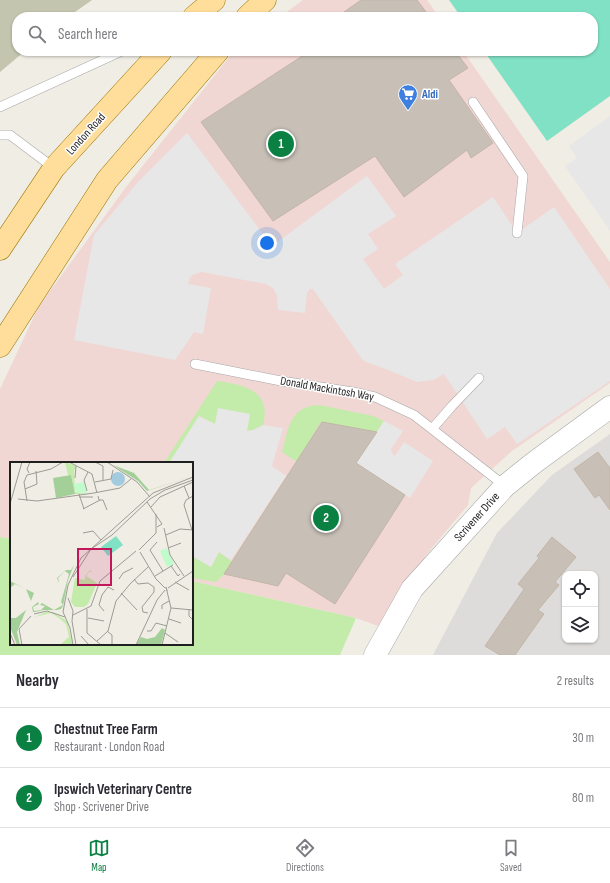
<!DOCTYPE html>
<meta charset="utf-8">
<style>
body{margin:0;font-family:"Sofia Sans Condensed",sans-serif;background:#f2f2f3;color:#2b2b33}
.controls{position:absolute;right:12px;bottom:12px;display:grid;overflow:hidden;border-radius:8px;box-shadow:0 1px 3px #0004}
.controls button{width:36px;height:36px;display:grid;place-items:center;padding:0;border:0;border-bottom:1px solid #e1e1e2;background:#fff;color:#2b2b33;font:20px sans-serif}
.you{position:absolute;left:267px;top:243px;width:14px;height:14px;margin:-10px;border:3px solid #fff;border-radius:50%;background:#1a73e8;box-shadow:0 0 0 6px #1a73e833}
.badge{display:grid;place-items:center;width:26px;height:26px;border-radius:50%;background:#0b8043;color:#fff;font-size:13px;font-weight:700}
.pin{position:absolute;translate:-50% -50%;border:2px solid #fff;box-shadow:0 1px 4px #0006}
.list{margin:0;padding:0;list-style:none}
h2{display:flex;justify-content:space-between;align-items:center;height:52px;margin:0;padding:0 16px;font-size:17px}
h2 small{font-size:13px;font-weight:400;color:#7c7c81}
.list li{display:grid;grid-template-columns:26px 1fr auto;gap:12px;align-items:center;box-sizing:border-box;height:60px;padding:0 16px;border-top:1px solid #e1e1e2}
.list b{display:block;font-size:15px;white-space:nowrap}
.list p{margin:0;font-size:13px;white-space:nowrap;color:#7c7c81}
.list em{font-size:13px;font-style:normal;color:#7c7c81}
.icon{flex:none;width:22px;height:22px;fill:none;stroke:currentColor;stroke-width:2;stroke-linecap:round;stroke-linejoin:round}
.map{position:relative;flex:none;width:610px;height:655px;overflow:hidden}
.search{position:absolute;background:#fff;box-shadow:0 1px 3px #0004;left:12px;right:12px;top:12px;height:44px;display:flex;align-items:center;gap:10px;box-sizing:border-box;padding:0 14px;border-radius:16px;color:#7c7c81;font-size:15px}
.sheet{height:172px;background:#fff}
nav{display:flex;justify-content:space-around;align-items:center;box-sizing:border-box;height:56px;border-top:1px solid #e1e1e2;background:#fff;font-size:11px;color:#7c7c81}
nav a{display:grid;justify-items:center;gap:2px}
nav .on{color:#0b8043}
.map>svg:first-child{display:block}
.residential{fill:#dddcdb;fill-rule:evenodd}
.commercial{fill:#f1d7d3}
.construction{fill:#c3c5af}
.grass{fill:#c3eba9}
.pitch{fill:#80e1c5}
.parking{fill:#e7e7e7}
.building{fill:#c8c0b7;stroke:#c2b5a6}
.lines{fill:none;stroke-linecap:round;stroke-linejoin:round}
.service-casing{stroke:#a6a6a6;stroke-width:10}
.tertiary-casing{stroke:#a6a6a6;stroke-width:23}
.primary-casing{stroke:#997500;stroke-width:23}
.service{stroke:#fff;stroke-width:9}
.tertiary{stroke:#fff;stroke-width:22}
.primary{stroke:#ffdd9b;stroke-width:22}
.labels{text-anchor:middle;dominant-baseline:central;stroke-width:3;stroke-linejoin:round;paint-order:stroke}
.shop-label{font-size:12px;font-weight:bold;fill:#366cbe;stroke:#fff;text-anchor:start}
.street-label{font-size:12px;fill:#1f1f1f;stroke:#fff}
.inset-road{fill:none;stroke:#9c9b95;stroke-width:1}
.view{fill:#c2185b;fill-opacity:0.15;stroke:#c2185b;stroke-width:2}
.inset-edge{fill:none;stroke:#1f1f1f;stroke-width:2}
</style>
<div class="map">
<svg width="610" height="655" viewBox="0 0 610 655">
<rect width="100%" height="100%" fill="#f0ede4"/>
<path class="residential" d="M610,434v221h-177l64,-122 55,-58zM565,574h30v66h-30z"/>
<path class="commercial" d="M303,0h124l12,17h-159z
M234,51h229l147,211v121l-98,68 -41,37 -3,17 -37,44 -34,45 -19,32 -22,-8 -164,-37v-118h-181v76l-11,-2v-148l39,-83 87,-119z"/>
<path class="construction" d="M0,0h92l-24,17h-51v34h8l-25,21z"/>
<path class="grass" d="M217,381c27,4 55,9 46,44l-10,5 -6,1 2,-17 -30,-5 -4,15 -16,-8 -30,47h-5z
M320,405l53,11 11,5 -7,11 -57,-9 -23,39 -15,-10c7,-24 7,-46 38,-47z
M0,537l11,2v105h181v-63l164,37 -16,37h-340z
M219,552l13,10 -8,12 -8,8 -24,-4v-22l19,11z"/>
<path class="pitch" d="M449,0h161v96l-63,45 -63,-90h109v-34h-132z"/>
<path class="parking" d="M610,116v115l-45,-65 12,-8 -8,-12z
M187,133l85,113 95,-70 29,40 -28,18 10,15 -15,10 21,30 19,-14 -8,-11 98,-67 24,36 37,-26 56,82v92l-93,63 -12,-17 -18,12 -43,-65 -11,6 -16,2 -31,-13 -20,-7 -4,-3 -49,-70h-3l-3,4 -2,20 -27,-3 -1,-15 -4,-7 -7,-4 -64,-12 -8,2 -4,3 -2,7 23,4 -8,46 -9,-2 -19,28 -101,-20 20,-105 45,-54z
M218,408l32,6 -3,17 6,-1 10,-5 20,3 -11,38 14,10 -55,84 -12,-8 -8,15 -19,-11v-93h-23l30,-47 16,8z
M384,421l19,10 -12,18 2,6 2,1 9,-14 29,19 -23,37 -54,-35z"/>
<path class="building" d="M361,0h56l13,17h-93z
M310,51h145l13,17 -19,12 44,63 -22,15 -4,-8 -63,47 -29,-41 -102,65 -72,-99z
M322,422l55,10 -21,31 49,32 -70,109 -49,-31 -8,13 -54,-12z
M598,452l12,16v42l-11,-15 -4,3 -21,-29z
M552,537l24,20 -21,25 4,3 -21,25 6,4 -29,41h-15l-15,-9 39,-57 -6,-5 21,-26 -2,-2z"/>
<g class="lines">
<defs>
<path id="service" d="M473,102l50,74 -6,57
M0,107l122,-56
M0,135h10l44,33
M195,364l86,17 72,11 22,5 39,18 91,71
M432,429l20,-23 27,-28"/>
<path id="tertiary" d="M375,655l37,-66 93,-103 30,-24 75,-55"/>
<path id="primary" d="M194,17l20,-17
M247,17l18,-17
M0,249l54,-81 107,-117
M0,346l107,-166 111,-129"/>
</defs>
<use href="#service" class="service-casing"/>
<use href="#tertiary" class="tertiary-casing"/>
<use href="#primary" class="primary-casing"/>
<use href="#service" class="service"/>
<use href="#tertiary" class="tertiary"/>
<use href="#primary" class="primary"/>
</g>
<defs>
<symbol id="supermarket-pin" viewBox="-11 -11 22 30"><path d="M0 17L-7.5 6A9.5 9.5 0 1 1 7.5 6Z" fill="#3f7fe0" stroke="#fff"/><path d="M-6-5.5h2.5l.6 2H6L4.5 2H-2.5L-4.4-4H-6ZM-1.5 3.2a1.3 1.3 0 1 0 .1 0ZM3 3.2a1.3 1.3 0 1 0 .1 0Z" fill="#fff"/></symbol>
</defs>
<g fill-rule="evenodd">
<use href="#supermarket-pin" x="397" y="83" width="22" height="30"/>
</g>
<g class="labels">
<g class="shop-label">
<text x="422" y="94">Aldi</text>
</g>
<g class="street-label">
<text transform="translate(86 134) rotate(-48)">London Road</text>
<text transform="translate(327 389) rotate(10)">Donald Mackintosh Way</text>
<text transform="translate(477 517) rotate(-48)">Scrivener Drive</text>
</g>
</g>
<g transform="translate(10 462)">
<rect width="183" height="183" fill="#f0ede4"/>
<path d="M55,0l11,4 -2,5 1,21 12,2h-12l-4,-19h-3zM80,108l2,2h-3l-3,4 11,7 -9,21 -4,3h-9l-4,-5 4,-24 10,2v-4zM36,150h7l14,9 6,24h-13l9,-8 -3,-13 -7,-6 -8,-5 -16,4z" fill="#c3eba9"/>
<path d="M103,3l21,8 15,17 44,-14 -46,15 -9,-10zM61,13l4,19 -19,4 -3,-20zM64,103l-6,15 -5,26 -2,3 -4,1h-13l-9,2h-2l-1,-5 6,-5 1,2 -6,3 1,4 7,-1 4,-4 -5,-1 2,-2 12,7 9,-5 -2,-3 8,-28 -4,-3 -7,7 1,4v1l-2,-5 9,-8h5zM0,119l24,12 -3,8 -5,-12 -11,-5 -5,4zM16,148l-9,22 3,13h-3l-7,-18v-9h6zM152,166l3,2 -4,15h-25l5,-8 6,2 8,-2z" fill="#a3d098"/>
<path d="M74,20l3,11 -11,-1 -2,-8zM157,86l7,16 -7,3 -7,-16z" fill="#c0fbcb"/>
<path d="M106,74l7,9 -15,11 -7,-9z" fill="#80e1c5"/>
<path d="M101 17a7 7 0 1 1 14 0a7 7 0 1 1-14 0Z" fill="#a3cbdf"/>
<path class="inset-road" d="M59,0l23,12 5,19M85,0l8,4v14M97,0l30,20 13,15M19,11l-2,-4 3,-7M65,16l1,-12M85,20l16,-3 2,-9M174,24l5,12M15,27l12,-5 -1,-13M77,29l-3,-11 4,-8M69,32l5,15M88,34l1,4h4l4,10M69,35h14M8,37l19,2 57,-8 26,-5 11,-9M17,39l-3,-19 3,-7 24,-6 12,-7M137,40l15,22 -5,3M0,42l12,-42M141,45l9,-10 33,-15M73,47l17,-9M154,66l6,27 14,21M182,68l-8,-25 2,-5 7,-4M73,71l10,-2 8,9M156,73l14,-6 13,1M147,80l-7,8 13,21M158,86l13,-5M129,88l17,-17v-19M130,90l16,27 9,9M161,104l7,10 2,-2M145,114l18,-11M63,115l18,-28 21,-14 38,-36 15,-9 28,-10M109,117l4,-6 10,-5M124,117l4,5 10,-1 6,4v5l-12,15 1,5 5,1M165,120l14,8M158,126l25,-17M111,131l16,17M58,136l5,13 -1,10 4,24M161,146l22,2M77,147v24l14,12M152,147v-4l7,-4M179,147v7l4,4M94,149l-5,-6 3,-10 6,-8 6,3M24,152l13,-3 18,6M63,153l18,-9 9,-25 36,-30M78,156l16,3M159,157l12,4M97,169l5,4v10M137,169h4l5,-8 11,3M0,171l5,12M155,171l13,9M71,174l8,9M87,179l11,-10 8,-30 14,-17 18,-17M12,183l-3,-16 12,-13M63,183l-3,-17 -7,-16 5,-27 13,-27 72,-65 40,-16M126,183l21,-45 8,-10M152,183l9,-37 -5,-21 1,4"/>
<path class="view" d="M68,87h33v36h-33z"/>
<rect width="183" height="183" class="inset-edge"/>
</g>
</svg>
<div class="controls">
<button><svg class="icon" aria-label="locate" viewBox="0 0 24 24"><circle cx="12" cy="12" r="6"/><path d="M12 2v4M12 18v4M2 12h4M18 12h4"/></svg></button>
<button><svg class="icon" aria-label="layers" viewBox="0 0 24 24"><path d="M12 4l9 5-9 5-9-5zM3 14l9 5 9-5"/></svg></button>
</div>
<div class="you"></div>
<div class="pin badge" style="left:281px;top:144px">1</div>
<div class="pin badge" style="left:326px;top:518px">2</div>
<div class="search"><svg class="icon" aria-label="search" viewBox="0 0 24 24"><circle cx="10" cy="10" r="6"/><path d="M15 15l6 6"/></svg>Search here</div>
</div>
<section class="sheet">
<h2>Nearby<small>2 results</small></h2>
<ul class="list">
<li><span class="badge">1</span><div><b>Chestnut Tree Farm</b><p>Restaurant · London Road</p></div><em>30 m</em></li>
<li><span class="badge">2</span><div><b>Ipswich Veterinary Centre</b><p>Shop · Scrivener Drive</p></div><em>80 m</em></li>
</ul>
</section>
<nav>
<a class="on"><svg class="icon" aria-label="map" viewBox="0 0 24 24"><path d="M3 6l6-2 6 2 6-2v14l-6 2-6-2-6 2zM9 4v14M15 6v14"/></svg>Map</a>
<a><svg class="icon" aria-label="directions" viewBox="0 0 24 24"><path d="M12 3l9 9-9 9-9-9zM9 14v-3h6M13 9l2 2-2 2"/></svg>Directions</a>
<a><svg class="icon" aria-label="saved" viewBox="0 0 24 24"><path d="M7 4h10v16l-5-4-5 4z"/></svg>Saved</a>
</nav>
